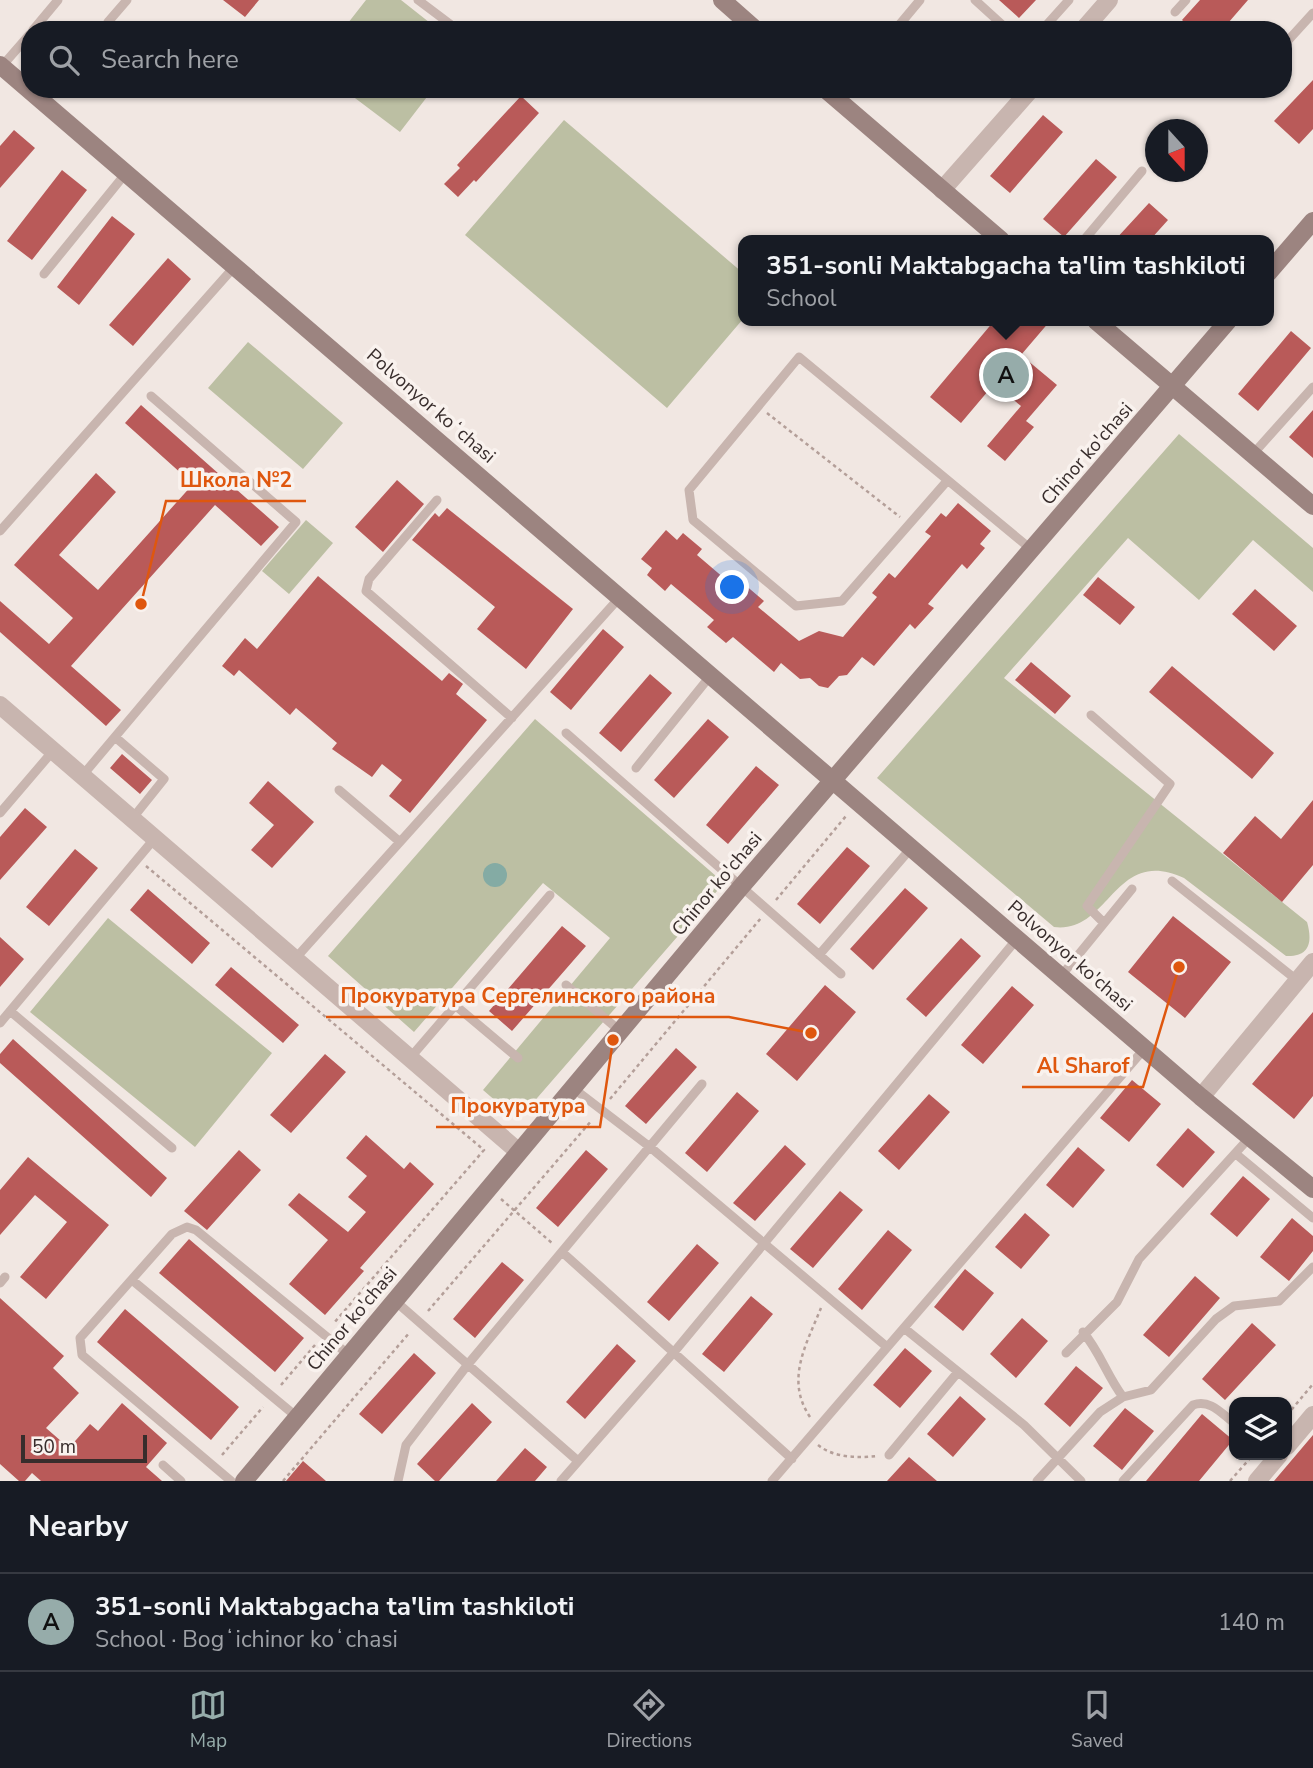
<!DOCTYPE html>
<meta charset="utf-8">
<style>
body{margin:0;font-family:"Nunito Sans",sans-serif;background:#242831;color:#f1f3f6}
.controls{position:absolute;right:21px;bottom:21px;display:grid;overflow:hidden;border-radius:14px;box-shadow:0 2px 5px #0004}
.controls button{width:63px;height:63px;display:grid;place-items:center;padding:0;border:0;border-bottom:2px solid #363941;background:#171b24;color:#f1f3f6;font:35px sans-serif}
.compass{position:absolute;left:1145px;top:119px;width:63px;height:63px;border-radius:50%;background:#171b24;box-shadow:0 2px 5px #0004;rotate:159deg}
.scale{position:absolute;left:21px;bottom:18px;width:126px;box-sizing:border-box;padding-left:7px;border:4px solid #382d2c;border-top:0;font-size:19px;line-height:24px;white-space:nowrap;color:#382d2c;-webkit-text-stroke:5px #f9f2ee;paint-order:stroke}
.you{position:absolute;left:733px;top:588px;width:24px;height:24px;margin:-18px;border:5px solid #fff;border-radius:50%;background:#1a73e8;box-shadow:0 0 0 10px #1a73e833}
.badge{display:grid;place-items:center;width:46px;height:46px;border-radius:50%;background:#96acaa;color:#111;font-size:23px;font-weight:700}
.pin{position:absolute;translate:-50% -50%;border:4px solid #fff;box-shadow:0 2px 7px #0006}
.popup{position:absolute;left:738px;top:235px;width:536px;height:91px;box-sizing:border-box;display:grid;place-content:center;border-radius:14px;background:#171b24;filter:drop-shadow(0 2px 5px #0005);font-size:23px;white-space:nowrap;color:#9ea1a6}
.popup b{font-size:26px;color:#f1f3f6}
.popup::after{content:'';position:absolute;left:50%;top:100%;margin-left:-14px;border:14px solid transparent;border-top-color:#171b24}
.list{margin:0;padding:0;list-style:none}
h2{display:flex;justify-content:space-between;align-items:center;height:91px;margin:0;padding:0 28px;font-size:30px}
h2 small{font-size:23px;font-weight:400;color:#9ea1a6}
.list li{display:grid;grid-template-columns:46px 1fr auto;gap:21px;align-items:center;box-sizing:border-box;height:98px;padding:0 28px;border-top:2px solid #363941}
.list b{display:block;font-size:26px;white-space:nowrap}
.list p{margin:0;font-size:23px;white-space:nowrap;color:#9ea1a6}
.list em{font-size:23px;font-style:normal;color:#9ea1a6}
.icon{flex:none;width:38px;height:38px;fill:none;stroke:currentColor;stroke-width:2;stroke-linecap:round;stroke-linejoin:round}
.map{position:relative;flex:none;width:1313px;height:1481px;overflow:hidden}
.search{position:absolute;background:#171b24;box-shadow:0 2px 5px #0004;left:21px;right:21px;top:21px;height:77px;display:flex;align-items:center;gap:18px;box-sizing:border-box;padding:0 24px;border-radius:28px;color:#9ea1a6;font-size:26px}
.sheet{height:189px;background:#171b24}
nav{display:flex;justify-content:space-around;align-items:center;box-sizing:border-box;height:98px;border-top:2px solid #363941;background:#171b24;font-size:19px;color:#9ea1a6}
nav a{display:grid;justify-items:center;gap:4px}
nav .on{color:#96acaa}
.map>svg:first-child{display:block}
.green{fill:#bcbfa3}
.water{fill:#84aba4}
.building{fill:#b95a59}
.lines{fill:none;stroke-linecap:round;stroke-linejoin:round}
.path{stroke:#b49f99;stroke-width:2.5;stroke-dasharray:3.5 3.5;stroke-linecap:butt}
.lane{stroke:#c8b5af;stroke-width:9}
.street{stroke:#c8b5af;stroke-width:18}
.secondary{stroke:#9c8480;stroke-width:18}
.labels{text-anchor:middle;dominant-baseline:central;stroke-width:7;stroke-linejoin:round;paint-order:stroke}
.street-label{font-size:19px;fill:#382d2c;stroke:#f9f2ee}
.leader{fill:none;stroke:#df570e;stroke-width:2.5}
.callout-dot{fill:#df570e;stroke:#f9f2ee;stroke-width:2.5}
.callout-label{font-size:21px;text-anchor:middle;font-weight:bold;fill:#df570e;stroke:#f9f2ee;stroke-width:7;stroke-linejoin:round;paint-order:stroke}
</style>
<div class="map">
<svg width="1313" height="1481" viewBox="0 0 1313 1481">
<rect width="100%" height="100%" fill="#f1e7e2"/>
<path class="green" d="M366,0h35l38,30h-82l-9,-7z
M343,89h82l5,4 -30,39z
M564,120l179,153v46l-76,89 -202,-173z
M248,342l95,81 -40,46 -95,-81z
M1179,434l134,114v44l-60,-52 -54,60 -71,-62 -124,140 303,244c6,21 2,35 -21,34l-102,-78c-70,-33 -74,56 -130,49l-177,-149z
M306,520l27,23 -44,51 -27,-23z
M535,719l189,164 -206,237 -35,-30 127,-152 -67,-55 -129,149 -86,-76z
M108,918l164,135 -77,94 -165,-135z"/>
<path class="water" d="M483 875a12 12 0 1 1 24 0a12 12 0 1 1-24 0Z"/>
<path class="building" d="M223,0h36l-14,17z
M999,0h37l-17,18z
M1200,0h48l-26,30h-29l-11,-10z
M1313,80v49l-14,15 -25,-23z
M521,96l18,17 -63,69 -2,-2 -16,17 -14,-13 16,-16 -3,-3z
M1043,115l20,17 -53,61 -20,-17z
M14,130l21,18 -35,40v-42z
M1096,159l21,18 -53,60 -21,-18z
M62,170l25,20 -55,70 -25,-19z
M1149,203l19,17 -18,20h-35z
M112,216l23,18 -56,71 -22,-18z
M168,258l23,21 -58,67 -24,-21z
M994,321h56l-29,34 36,30 -31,36 8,6 -29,34 -18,-15 34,-40 -27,-22 -33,39 -31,-26z
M1291,331l20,17 -53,63 -20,-17z
M141,405l138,122 -18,19 -46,-41 -144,161 50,44 -15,16 -106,-94v-31l49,43 24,-26 -59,-53 82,-92 20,19 -57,63 39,35 95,-106 -68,-61z
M1313,410v48l-24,-21z
M397,480l27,24 -41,48 -28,-25z
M958,503l33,28 -11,13 5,4 -18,21 -5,-5 -34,40 6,4 -19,21 -5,-5 -36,42 -12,-9 -15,18 -8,1 -11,12 -9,-2 -9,-8 -10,1 -19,-16 -7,9 -41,-35 -7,6 -19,-16 7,-7 -43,-36 -6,7 -18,-16 5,-7 -11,-9 25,-29 11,10 6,-7 19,16 -5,6 41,35 6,-6 20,17 -6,6 41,34 20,-10 24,6 34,-40 -5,-4 17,-20 6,5 36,-42 -6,-4 16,-19 5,4z
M447,508l126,101 -47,60 -49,-40 18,-22 -83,-67 23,-27 4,4z
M318,576l124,105 7,-8 14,11 -7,10 31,26 -77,93 -21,-17 13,-16 -20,-16 -10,13 -40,-28 5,-6 -41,-35 -6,7 -51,-45 -5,6 -12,-10 23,-28 12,11z
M1098,577l37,30 -15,18 -37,-30z
M1255,589l42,37 -23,25 -42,-37z
M603,629l21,18 -53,63 -21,-18z
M1031,662l40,34 -16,18 -40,-34z
M1172,666l102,87 -22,26 -103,-87z
M650,674l22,19 -51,59 -22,-19z
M708,719l21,18 -55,61 -20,-18z
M122,754l30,26 -12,14 -30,-26z
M756,766l23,19 -51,59 -22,-19z
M268,781l46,41 -42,46 -21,-18 23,-25 -25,-22z
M1313,800v65l-31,37 -59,-49 32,-37 26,23z
M25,808l22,19 -47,53v-43z
M847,847l23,19 -50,58 -23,-20z
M75,849l23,19 -49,58 -23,-19z
M905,888l23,20 -55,62 -23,-21z
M148,889l62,54 -18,21 -62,-54z
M1173,916l58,46 -46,56 -57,-46z
M562,926l24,20 -74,85 -23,-20z
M0,937l24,22 -24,28z
M961,938l20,18 -55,61 -20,-18z
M231,967l68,58 -16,18 -68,-58z
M825,985l31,27 -59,69 -31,-27z
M1012,986l22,19 -51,59 -22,-19z
M1313,1012v84l-19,23 -42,-35z
M13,1039l154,139 -16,19 -151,-134v-9z
M676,1048l21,19 -51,57 -21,-18z
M325,1054l21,18 -55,61 -21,-18z
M1132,1080l29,24 -32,38 -29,-24z
M737,1092l22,19 -52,61 -22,-19z
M929,1094l21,18 -51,58 -21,-19z
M1188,1128l27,24 -32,36 -27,-23z
M366,1135l38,34 6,-7 24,22 -74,84 4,3 -39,44 -36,-31 39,-44 -40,-35 11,-12 49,39 18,-20 -18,-15 19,-21 -21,-18z
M785,1145l21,19 -51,57 -22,-18z
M1078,1147l27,23 -32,38 -27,-23z
M239,1150l22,20 -54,60 -23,-19z
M586,1150l22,19 -50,58 -22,-19z
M28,1157l81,68 -63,74 -26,-22 47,-55 -32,-27 -35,40v-45z
M1243,1176l27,23 -33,38 -27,-23z
M840,1191l23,19 -50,58 -23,-19z
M1025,1213l25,22 -29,34 -26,-22z
M1292,1218l21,18v15l-24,30 -29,-24z
M888,1230l24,20 -50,60 -24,-21z
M189,1239l115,99 -29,34 -116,-99z
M697,1244l22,19 -50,58 -22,-19z
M502,1262l22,18 -49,58 -22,-19z
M965,1269l29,24 -31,38 -29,-24z
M1195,1276l25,22 -51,59 -26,-22z
M751,1296l22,18 -49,58 -22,-18z
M0,1298l64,58 -11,12 26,25 -33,35 23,20 21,-24 8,7 24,-28 45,40 -21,24 16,14h-121l-9,-8 -7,8h-6l-19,-17z
M125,1309l114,98 -28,33 -114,-98z
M1022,1318l26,23 -32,37 -26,-24z
M1252,1323l24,22 -51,55 -23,-21z
M617,1344l19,17 -51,58 -19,-17z
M905,1348l27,23 -32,37 -27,-23z
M414,1353l22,20 -54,61 -23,-20z
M1076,1366l27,22 -33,39 -26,-23z
M960,1396l26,23 -33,38 -26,-23z
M472,1403l20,19 -53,59h-4l-18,-17z
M1125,1408l29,23 -32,39 -29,-24z
M1202,1414l31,26 -34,41h-53z
M1313,1435v46h-39z
M525,1448l22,19 -12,14h-39z
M909,1457l28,24h-50z
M303,1461l23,20h-40z"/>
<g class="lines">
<path class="path" d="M767,413l133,104
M146,866l338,284 -151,174
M776,900l70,-84
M610,1099l151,-181
M501,1199l51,44
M428,1311l164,-191
M281,1385l34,-40
M1287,1415l26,-31
M810,1417c-25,-37 -4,-72 11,-109
M818,1445c16,13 40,13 60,11
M222,1455l41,-48
M283,1481l127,-149
M1230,1481l23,-26"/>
<path class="lane" d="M418,0l36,27
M975,0l33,30
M1175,12l11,-12
M108,22l19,-22
M33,30l25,-30
M895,30l25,-30
M1042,30l27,-30
M1283,46l30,-33
M2,66l28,-32
M1084,240l58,-69
M44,274l82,-101
M1253,454l60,-67
M947,481l-105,120 -46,5 -103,-86 -4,-30 110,-133 233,193
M437,500l-68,79 -3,12 146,127
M0,531l235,-265
M1091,715l79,69 -83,122 17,17
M566,733l275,241
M115,737l49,42 -32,40
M636,768l75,-93
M82,776l214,-254 -145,-126
M339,790l61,52
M0,813l53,-62
M1172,881l126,100
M819,955l93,-108
M294,960l326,-363
M1061,976l71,-87
M566,985l54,46
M456,1006l62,52
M10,1011l162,137
M0,1023l155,-185
M410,1058l140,-163
M573,1088l77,59 237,200
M1236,1154l77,64
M562,1252l230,207
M132,1280l165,137
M0,1283l5,-6
M394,1300l184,161
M904,1328l120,97 57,56
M1083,1332c17,20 24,44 40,65
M1066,1353l51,-51 22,-43 111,-122
M889,1455l69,-83
M163,1465l18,16
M231,1481l-149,-126 -2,-17 92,-104 15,-7 9,3 153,125
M398,1481l8,-36 63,-82 233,-279
M561,1481l113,-129 343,-413
M772,1481l373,-433
M1037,1481l63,-69 23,-15 28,-7 65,-71 18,-13 45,-5 34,-34
M1123,1481l70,-76c17,-6 28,8 41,18"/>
<path class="street" d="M1083,30l26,-30
M942,190l89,-101
M0,705l519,447
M1201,1097l112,-135
M1287,1446l26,-31
M1257,1481l22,-26"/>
<path class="secondary" d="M722,0l34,30
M0,65l1201,1032 112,92
M825,89l176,151
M1268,273l45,-52
M1096,321l217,185
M244,1481l496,-593 488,-567"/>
</g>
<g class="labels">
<g class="street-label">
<text transform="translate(431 406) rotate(41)">Polvonyor koʻchasi</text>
<text transform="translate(1087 454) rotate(-49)">Chinor ko'chasi</text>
<text transform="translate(717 884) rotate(-50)">Chinor ko'chasi</text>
<text transform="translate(1070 956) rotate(41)">Polvonyor ko'chasi</text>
<text transform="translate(352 1319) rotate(-50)">Chinor ko'chasi</text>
</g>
</g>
<path class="leader" d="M141 604L166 501H306M811 1033L729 1017H326M1179 967L1143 1087H1022M613 1040L600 1127H436"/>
<g class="callout-dot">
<circle cx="141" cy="604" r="7"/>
<circle cx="811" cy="1033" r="7"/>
<circle cx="1179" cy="967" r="7"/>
<circle cx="613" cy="1040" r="7"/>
</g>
<g class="callout-label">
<text x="236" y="487">Школа №2</text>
<text x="528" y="1003">Прокуратура Сергелинского района</text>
<text x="1083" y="1073">Al Sharof</text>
<text x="518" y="1113">Прокуратура</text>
</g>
</svg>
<div class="controls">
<button><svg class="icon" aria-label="layers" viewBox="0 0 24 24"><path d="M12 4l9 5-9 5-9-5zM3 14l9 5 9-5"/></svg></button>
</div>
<svg class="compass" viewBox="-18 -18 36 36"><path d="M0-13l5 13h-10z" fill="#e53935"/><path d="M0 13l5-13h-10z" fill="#9ea1a6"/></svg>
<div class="scale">50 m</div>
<div class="you"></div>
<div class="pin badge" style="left:1006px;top:375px">A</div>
<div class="popup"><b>351-sonli Maktabgacha ta'lim tashkiloti</b>School</div>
<div class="search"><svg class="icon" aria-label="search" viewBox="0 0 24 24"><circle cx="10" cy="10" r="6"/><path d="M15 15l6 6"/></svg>Search here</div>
</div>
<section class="sheet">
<h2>Nearby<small></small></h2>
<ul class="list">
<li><span class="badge">A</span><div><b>351-sonli Maktabgacha ta'lim tashkiloti</b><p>School · Bogʻichinor koʻchasi</p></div><em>140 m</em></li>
</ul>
</section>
<nav>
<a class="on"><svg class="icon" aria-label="map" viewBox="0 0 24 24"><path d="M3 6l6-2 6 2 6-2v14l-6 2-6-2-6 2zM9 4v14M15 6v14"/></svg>Map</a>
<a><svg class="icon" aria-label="directions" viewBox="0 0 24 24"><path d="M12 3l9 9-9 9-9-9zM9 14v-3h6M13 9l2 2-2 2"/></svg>Directions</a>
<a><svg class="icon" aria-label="saved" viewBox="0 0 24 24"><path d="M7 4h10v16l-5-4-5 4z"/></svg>Saved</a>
</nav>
